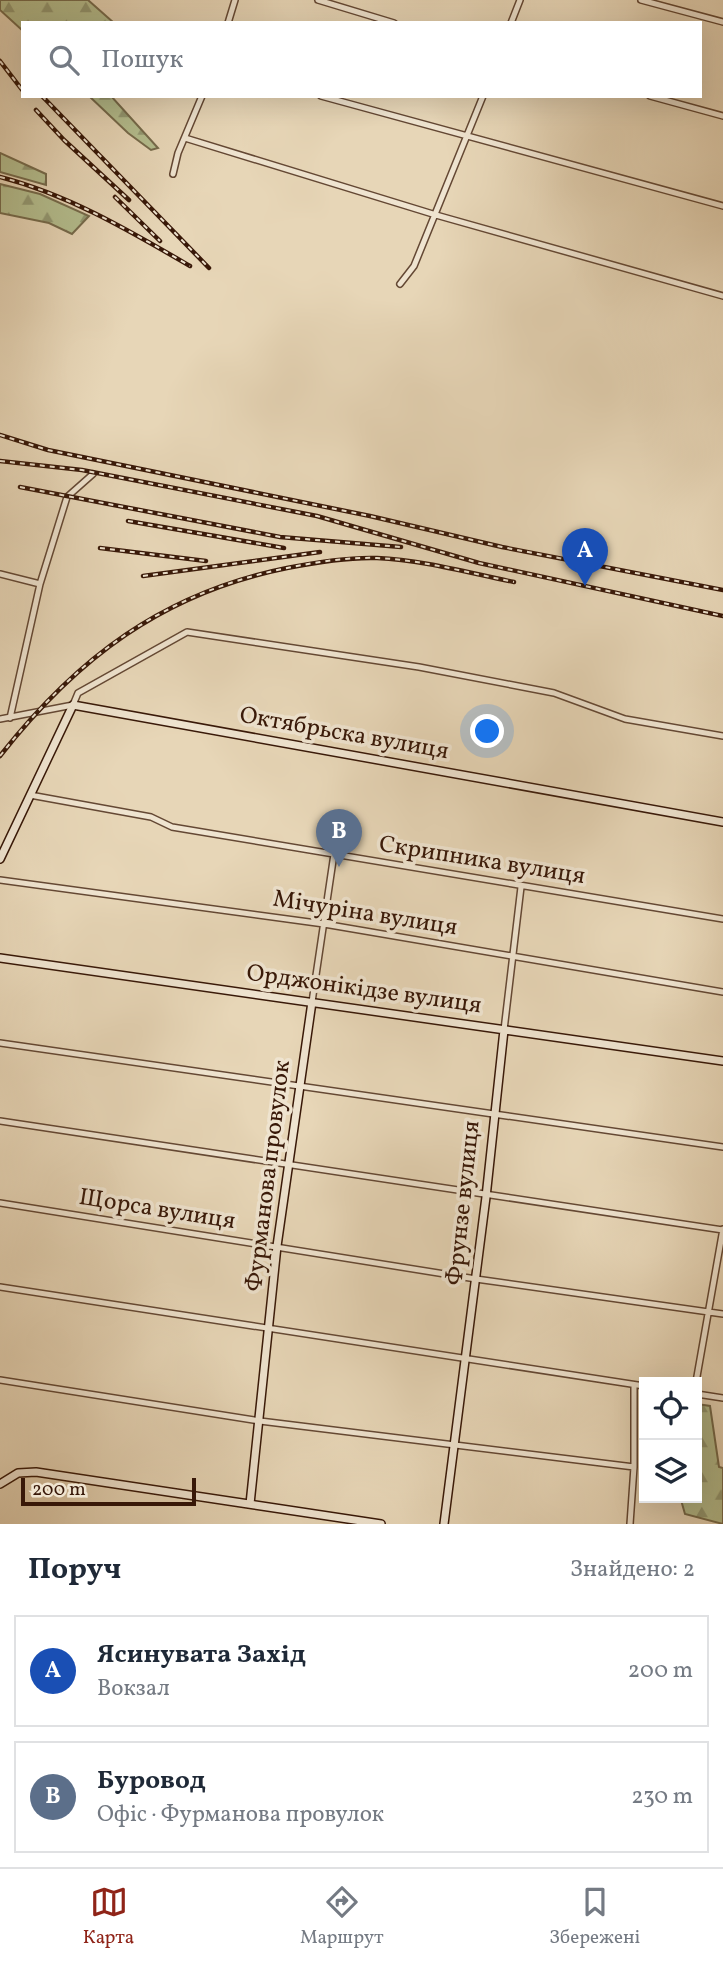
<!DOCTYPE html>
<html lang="uk">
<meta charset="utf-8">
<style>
body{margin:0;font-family:Vollkorn,serif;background:#f6f6f7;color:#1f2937}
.controls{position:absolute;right:21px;bottom:21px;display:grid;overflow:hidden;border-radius:0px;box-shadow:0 7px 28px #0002}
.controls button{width:63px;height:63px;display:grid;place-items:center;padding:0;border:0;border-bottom:2px solid #e0e1e3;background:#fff;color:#1f2937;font:35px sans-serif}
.scale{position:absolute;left:21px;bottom:18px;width:175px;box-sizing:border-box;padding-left:7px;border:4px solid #381808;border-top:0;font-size:19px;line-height:24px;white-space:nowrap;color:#381808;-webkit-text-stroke:5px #efe4d0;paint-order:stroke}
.you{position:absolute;left:488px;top:732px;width:24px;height:24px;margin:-18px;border:5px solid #fff;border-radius:50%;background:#1a73e8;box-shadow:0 0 0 10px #1a73e833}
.badge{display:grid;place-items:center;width:46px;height:46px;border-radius:50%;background:#8f2418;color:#fff;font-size:23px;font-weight:700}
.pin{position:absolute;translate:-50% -58px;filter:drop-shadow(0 2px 4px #0008)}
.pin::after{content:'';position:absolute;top:37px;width:24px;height:21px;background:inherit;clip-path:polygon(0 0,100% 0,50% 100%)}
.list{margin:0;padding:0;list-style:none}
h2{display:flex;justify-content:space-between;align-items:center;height:91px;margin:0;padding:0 28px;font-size:30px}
h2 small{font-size:23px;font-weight:400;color:#747a83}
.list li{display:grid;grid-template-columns:46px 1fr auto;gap:21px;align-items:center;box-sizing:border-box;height:112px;margin:0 14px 14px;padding:0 14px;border:2px solid #e0e1e3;border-radius:0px}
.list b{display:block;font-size:26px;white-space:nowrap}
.list p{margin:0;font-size:23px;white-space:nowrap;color:#747a83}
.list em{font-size:23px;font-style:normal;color:#747a83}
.icon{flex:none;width:38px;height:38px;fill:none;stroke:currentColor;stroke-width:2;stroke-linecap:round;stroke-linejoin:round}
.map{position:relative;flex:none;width:723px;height:1524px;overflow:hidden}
.search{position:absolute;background:#fff;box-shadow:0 7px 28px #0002;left:21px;right:21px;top:21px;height:77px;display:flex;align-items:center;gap:18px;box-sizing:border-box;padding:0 24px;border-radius:0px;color:#747a83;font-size:26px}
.sheet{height:343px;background:#fff}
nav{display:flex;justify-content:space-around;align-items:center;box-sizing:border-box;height:98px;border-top:2px solid #e0e1e3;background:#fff;font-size:19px;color:#747a83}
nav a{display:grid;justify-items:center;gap:4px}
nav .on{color:#8f2418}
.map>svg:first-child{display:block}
.forest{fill:url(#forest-firs);stroke:#766b4c;stroke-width:2}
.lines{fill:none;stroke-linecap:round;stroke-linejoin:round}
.street-casing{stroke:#644834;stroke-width:8}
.secondary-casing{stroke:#381808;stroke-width:10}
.street{stroke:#efe4d0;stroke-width:5}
.secondary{stroke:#efe4d0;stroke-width:7}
.rail-casing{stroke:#381808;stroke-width:4.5}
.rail{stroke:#efe4d0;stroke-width:2;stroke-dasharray:5;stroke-linecap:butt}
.labels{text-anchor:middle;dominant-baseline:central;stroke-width:7;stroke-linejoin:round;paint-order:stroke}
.street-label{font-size:24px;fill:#381808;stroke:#efe4d0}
</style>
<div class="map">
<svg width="723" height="1524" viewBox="0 0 723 1524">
<defs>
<pattern id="forest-firs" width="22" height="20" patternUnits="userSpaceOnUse" patternTransform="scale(1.75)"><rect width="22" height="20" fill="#b4be8f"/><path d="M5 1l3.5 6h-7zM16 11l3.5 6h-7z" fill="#939973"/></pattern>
</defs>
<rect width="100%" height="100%" fill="#e7d6b7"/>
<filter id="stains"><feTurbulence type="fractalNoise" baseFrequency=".00286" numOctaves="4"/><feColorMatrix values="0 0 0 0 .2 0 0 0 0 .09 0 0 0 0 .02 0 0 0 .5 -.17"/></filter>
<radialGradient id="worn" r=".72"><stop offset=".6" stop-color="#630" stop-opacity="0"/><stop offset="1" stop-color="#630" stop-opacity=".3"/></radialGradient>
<path class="forest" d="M0,0h88l26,23h-91v8l-23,-21z
M89,96h22l47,52 -7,2 -23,-17z
M0,153l46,21v11l-46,-13z
M0,184l40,10 49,22 -17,18 -23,-11 -49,-10z
M697,1404l13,2 9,61 4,1v56l-38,-10 -4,-14 -9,-2h25z"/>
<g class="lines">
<defs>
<path id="street" d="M318,0l76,23
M641,0l82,22
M228,23l7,-23
M511,23l9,-23
M321,96l402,110
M650,96l73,20
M185,138l251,77 287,81
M173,174l5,-21 24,-57
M400,284l14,-18 69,-170
M0,574l40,10
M10,718l30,-134 27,-87 26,-23
M0,719l73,-14 5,-12 109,-61 232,35 135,26 71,26 98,17
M30,795l121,22 21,10 551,92
M0,880l324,44 399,68
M312,1002l22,-148
M504,1030l17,-143
M0,1043l723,104
M0,1121l723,109
M0,1203l476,76 247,35
M0,1287l644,99
M0,1380l260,41 374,46
M696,1382l27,-153
M697,1394l26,4
M630,1524l4,-57v-82"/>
<path id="secondary" d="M0,859l73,-154 650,117
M0,958l723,103
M0,1484l18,-11 18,-1 345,52
M250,1504l27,-258 35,-244
M444,1524l42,-327 18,-167"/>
</defs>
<use href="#street" class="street-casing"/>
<use href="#secondary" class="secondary-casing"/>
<use href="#street" class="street"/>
<use href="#secondary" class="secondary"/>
<defs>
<path id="rail" d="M0,61l23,30
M42,96l167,172
M36,110l28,30 65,60
M0,177c69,18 128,53 190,89
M115,197l45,44
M0,435l48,15 322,66 132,31 221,43
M0,461l82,9 235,46 162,47 244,53
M20,487l260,50 121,10
M128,521l156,27
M100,548l106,13
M143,576l177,-24
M0,756c77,-98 163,-163 287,-188 30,-6 60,-11 90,-10 46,2 92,15 137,24"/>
</defs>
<use href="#rail" class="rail-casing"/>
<use href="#rail" class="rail"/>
</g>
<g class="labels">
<g class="street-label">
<text transform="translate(344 734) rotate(10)">Октябрьска вулиця</text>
<text transform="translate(482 861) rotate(9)">Скрипника вулиця</text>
<text transform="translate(365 914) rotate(9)">Мічуріна вулиця</text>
<text transform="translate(364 990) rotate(8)">Орджонікідзе вулиця</text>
<text transform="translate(269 1176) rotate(-83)">Фурманова провулок</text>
<text transform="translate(464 1203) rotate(-84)">Фрунзе вулиця</text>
<text transform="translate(157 1210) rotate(9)">Щорса вулиця</text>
</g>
</g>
<rect width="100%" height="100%" filter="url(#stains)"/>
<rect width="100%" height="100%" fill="url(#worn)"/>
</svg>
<div class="controls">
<button><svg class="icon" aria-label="locate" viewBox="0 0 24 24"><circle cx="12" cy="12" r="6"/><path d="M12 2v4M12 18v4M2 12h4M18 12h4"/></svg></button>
<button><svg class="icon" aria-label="layers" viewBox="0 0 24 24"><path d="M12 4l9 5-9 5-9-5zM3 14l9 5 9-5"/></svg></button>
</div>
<div class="scale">200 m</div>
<div class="you"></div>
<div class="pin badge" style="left:585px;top:586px;background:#1a4fb4">A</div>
<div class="pin badge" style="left:339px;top:867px;background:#5c6f8a">B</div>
<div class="search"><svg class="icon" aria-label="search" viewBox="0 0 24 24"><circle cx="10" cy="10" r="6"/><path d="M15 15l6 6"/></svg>Пошук</div>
</div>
<section class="sheet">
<h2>Поруч<small>Знайдено: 2</small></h2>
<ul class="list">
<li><span class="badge" style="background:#1a4fb4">A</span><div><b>Ясинувата Захід</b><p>Вокзал</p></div><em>200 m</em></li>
<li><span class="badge" style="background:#5c6f8a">B</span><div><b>Буровод</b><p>Офіс · Фурманова провулок</p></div><em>230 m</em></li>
</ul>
</section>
<nav>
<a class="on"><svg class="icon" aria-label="map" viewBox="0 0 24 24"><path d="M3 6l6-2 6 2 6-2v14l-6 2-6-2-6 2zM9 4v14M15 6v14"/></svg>Карта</a>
<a><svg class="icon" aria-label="directions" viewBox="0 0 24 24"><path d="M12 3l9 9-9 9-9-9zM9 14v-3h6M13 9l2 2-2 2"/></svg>Маршрут</a>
<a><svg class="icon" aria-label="saved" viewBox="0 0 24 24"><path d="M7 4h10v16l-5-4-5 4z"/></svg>Збережені</a>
</nav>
